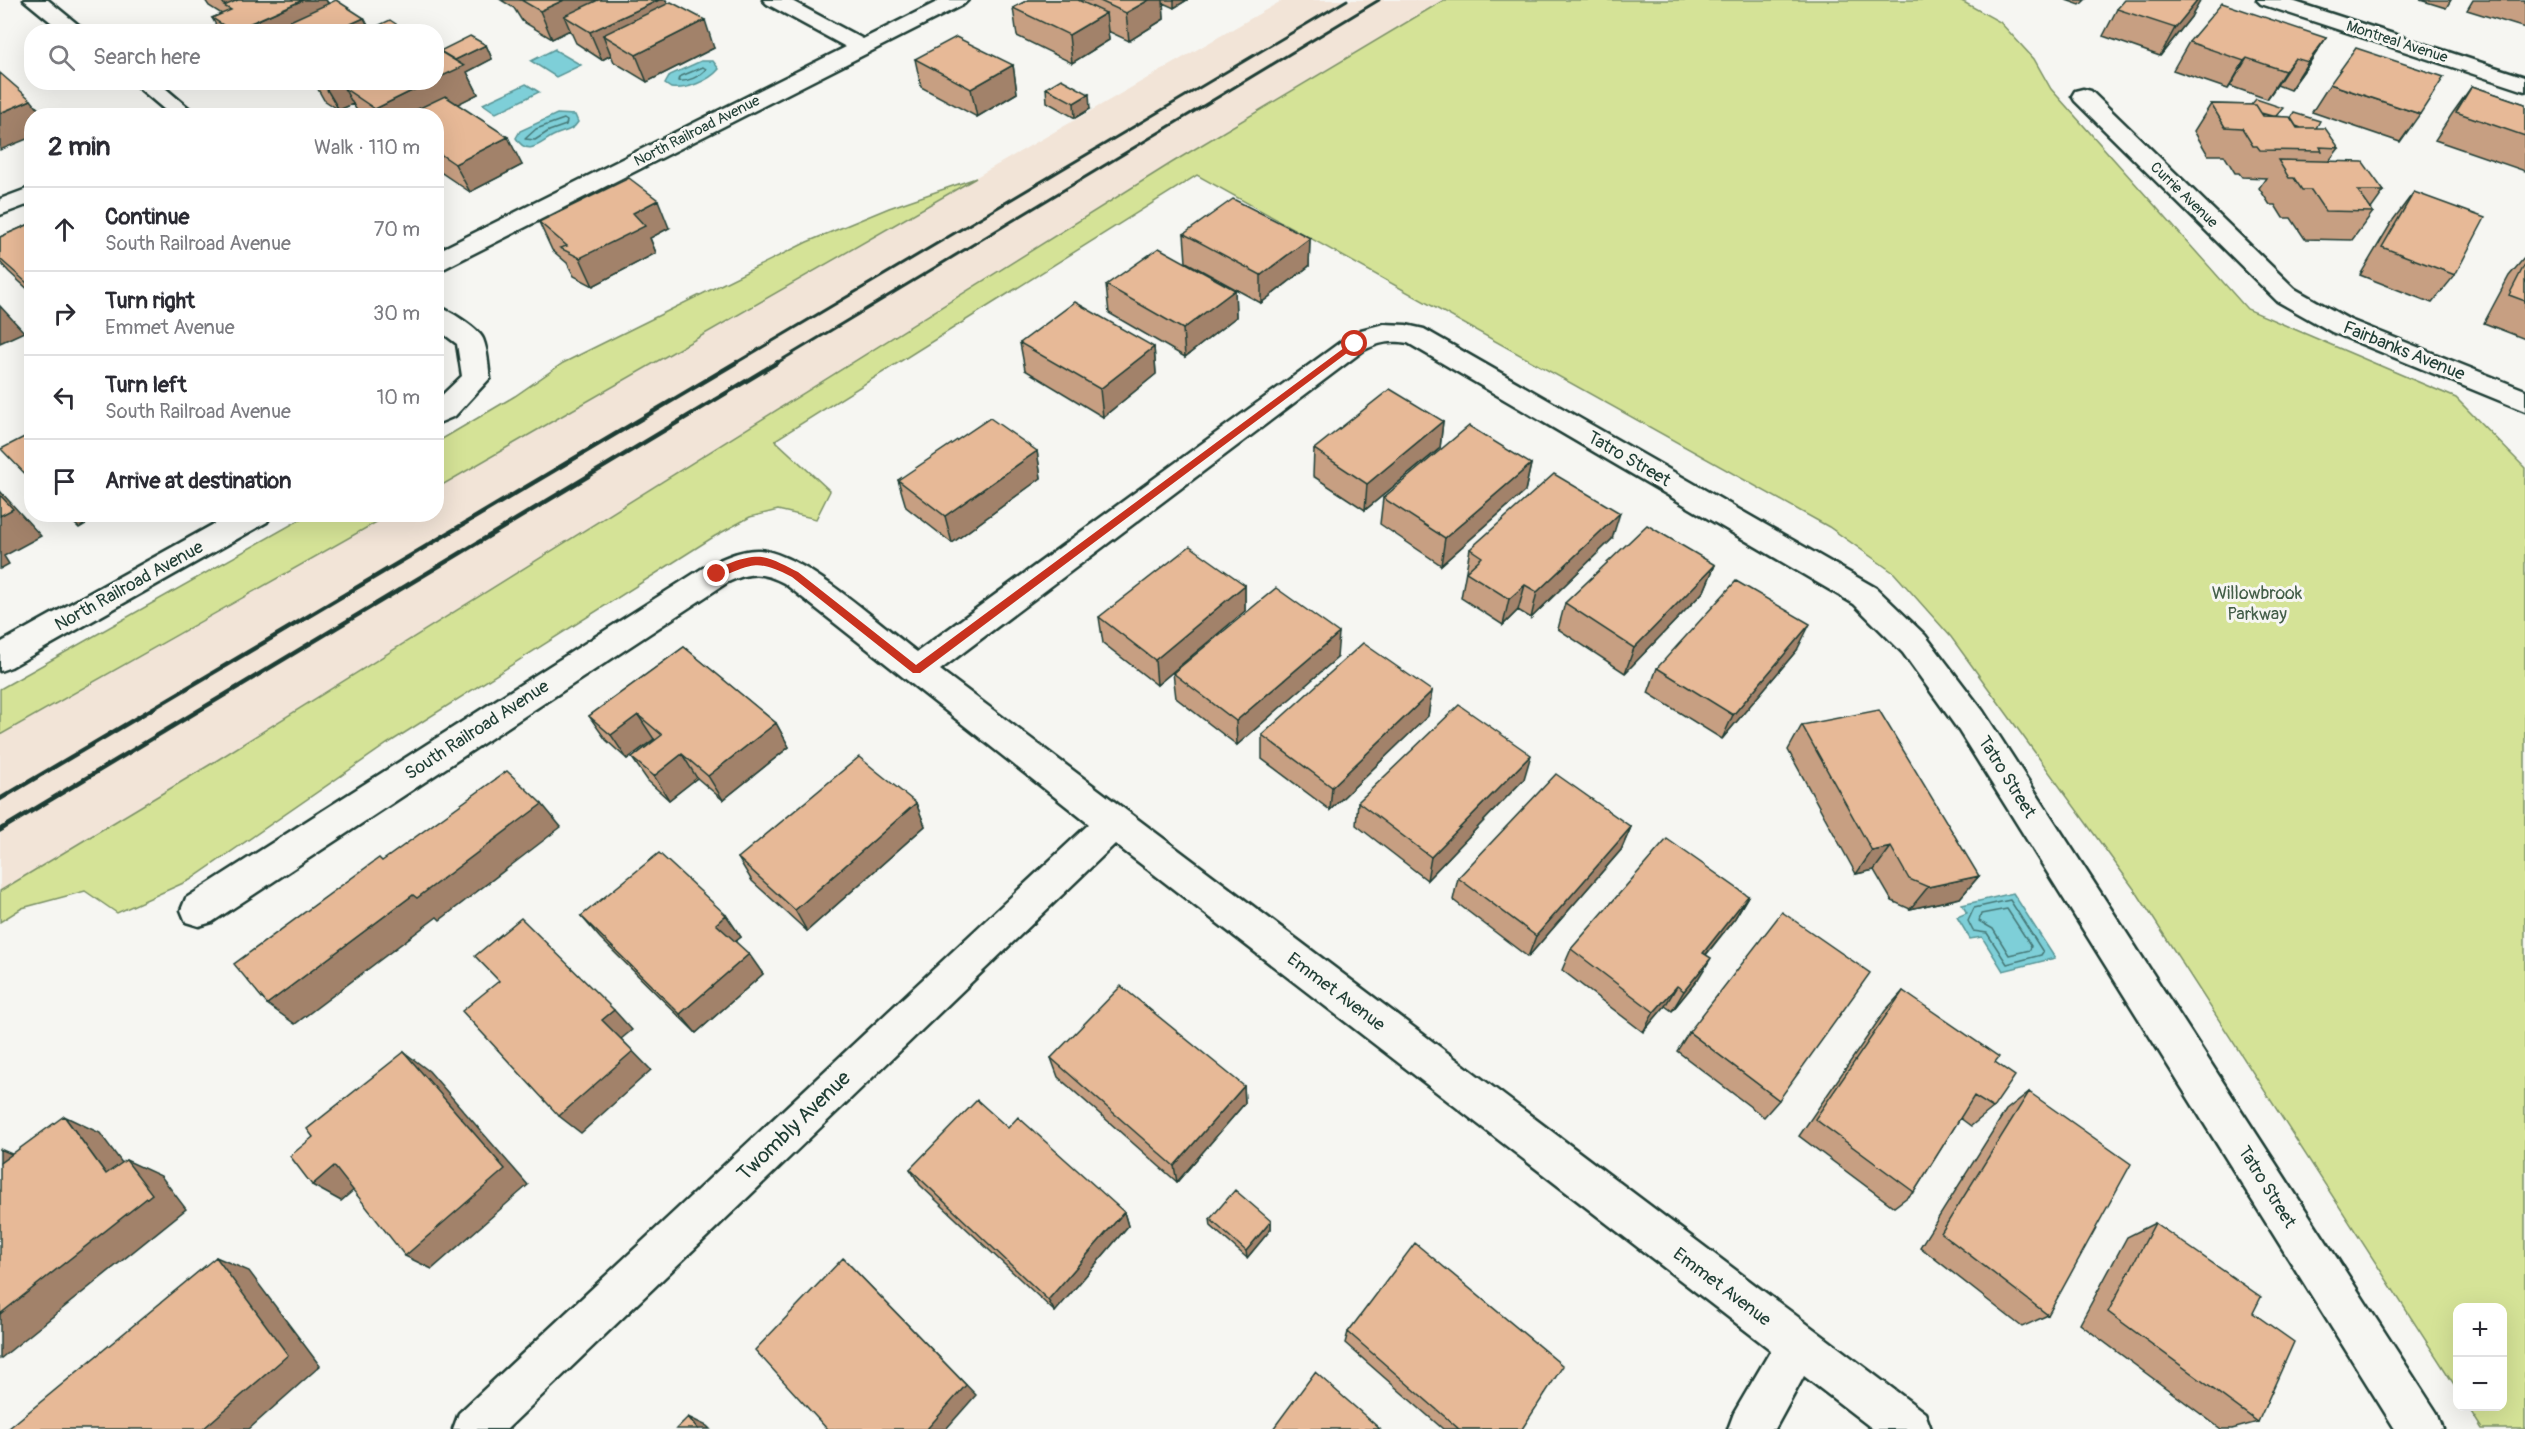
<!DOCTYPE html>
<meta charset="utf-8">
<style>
body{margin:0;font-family:Pangolin,sans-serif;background:#f2f2f3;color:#2b2b33}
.controls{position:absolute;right:18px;bottom:18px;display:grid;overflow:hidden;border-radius:12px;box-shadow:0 6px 24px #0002}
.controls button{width:54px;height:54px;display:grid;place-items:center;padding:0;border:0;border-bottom:2px solid #e1e1e2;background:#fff;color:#2b2b33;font:30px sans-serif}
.stop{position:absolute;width:18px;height:18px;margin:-14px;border:4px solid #c8321e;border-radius:50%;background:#fff}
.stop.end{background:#c8321e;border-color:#fff;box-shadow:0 2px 6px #0008}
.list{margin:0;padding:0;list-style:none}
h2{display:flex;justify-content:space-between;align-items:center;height:78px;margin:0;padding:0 24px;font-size:26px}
h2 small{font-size:20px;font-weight:400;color:#7c7c81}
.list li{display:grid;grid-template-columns:39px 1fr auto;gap:18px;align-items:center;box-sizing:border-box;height:84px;padding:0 24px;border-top:2px solid #e1e1e2}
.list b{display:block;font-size:22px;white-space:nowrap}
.list p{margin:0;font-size:20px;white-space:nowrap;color:#7c7c81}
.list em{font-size:20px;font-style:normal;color:#7c7c81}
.icon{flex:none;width:33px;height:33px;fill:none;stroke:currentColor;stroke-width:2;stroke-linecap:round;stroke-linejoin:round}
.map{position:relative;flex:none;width:2525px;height:1429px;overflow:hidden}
.search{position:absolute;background:#fff;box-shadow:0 6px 24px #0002;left:24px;top:24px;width:420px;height:66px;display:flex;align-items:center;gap:15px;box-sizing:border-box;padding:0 21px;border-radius:24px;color:#7c7c81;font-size:22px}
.panel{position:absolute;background:#fff;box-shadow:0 6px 24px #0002;left:24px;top:108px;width:420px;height:414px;border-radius:24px}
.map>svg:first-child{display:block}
.built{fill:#f2e4d7}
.green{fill:#d5e397;stroke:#7a9066;stroke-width:1.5}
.water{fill:#7ecfd8;stroke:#589596;stroke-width:1.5}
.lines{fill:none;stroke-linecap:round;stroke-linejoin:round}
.shore{stroke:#457776;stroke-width:1.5}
.minor-casing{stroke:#1f3d34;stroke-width:5}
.minor{fill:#f6f6f2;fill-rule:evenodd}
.rail-far2{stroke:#1f3d34;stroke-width:3}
.rail-far1{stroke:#1f3d34;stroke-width:4.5}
.rail{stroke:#1f3d34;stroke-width:5}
.wall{fill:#c79f82;stroke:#1f3d34;stroke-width:1.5}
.shaded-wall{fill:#a2826a;stroke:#1f3d34;stroke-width:1.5}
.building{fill:#e7b997;stroke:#1f3d34;stroke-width:1.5}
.route{fill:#c8321e}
.labels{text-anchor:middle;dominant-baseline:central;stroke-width:6;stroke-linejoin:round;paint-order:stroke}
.far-street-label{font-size:15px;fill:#1f3d34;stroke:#f6f6f2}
.street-label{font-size:18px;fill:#1f3d34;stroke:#f6f6f2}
.park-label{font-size:18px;fill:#435e48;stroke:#f6f6f2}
.near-street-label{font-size:21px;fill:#1f3d34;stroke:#f6f6f2}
</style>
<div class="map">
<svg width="2525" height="1429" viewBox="0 0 2525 1429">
<rect width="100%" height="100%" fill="#f6f6f2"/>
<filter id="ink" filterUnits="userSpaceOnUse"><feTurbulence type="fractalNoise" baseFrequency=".0167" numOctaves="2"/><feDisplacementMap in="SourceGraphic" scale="12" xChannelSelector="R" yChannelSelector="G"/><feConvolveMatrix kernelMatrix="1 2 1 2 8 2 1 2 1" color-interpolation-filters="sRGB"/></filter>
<g filter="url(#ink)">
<path class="built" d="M1283,0h161l-271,162 -962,602 -211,127v-156l389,-220 47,-1 1,-26z"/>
<path class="green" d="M1444,0h516l40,22 34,37 17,30 196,220 209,89 69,70v961h-43l-14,-22 34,-1v-98h-44l-1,81 -320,-496 -186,-256 -57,-64 -65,-46 -632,-352 -422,265 55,51 -14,28 -38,-9 -28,7 -35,19 -328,208 -197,136 -73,33 -32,-22 -63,17 -22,14v-31l211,-127 962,-602z
M976,178l-470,270 -69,40v-46l78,-46 48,-33 244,-121 82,-34z
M310,514l79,1 -389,220v-46z"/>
<path class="water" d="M555,49v1l26,15 -25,12 -25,-16z
M701,61h12l6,8c-10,12 -33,21 -48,19l-6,-4 5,-9z
M526,84l13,8 -43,21 -13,-9z
M557,114l18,1 3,7c-6,10 -16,9 -25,14 -12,6 -25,22 -37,2l4,-7z
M2013,893l42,65 -52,13 -21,-34 -12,2 -13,-22 10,-4 -5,-8z"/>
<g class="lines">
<path class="shore" d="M703,67l3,2c-7,8 -18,13 -28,12l1,-4z
M564,119l3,2 -1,4 -17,6 -14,9 -10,-1 11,-10z
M2010,900l33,52 -2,3 -34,9 -20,-31 -14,-2 -5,-10 6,-13z
M2007,909l24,37 -1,4 -21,5 -16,-26 -14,-8 2,-7z"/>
<defs>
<path id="minor" d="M24,0h24l39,32h-24z
M763,0h27l73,39 78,-39h27l-4,4 -519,264 -9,2v-18l410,-205 -79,-43z
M2257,0h32l236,77v14l-264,-87z
M132,82h26l40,34h-26z
M2083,89l8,2 204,198 55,31 175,70v21l-193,-79 -55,-31 -202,-200 -3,-5 3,-5z
M32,187v16l-32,12v-16z
M436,306c12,3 43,23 47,33 5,12 5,27 7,39l-35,38 -19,8v-23l26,-25 -5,-32 -21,-16z
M1384,324l22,1 18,4 452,259 49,47 58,76 454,702 6,16h-48l-436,-698 -56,-78 -49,-49 -446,-261c-17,-3 -28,-1 -44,7l-424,320 985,743 6,16h-58l-69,-53 -29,53h-47l6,-16 37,-63 -656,-506 -608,585h-54l6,-16 630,-589 -305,-241c-22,-11 -34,-11 -56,-1l-516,340 -13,4 -13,-4 -5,-12 5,-12 520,-332c16,-7 35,-17 53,-16 44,3 121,74 158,102l429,-314 15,-8z
M232,514h40l-5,8 -256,145 -11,4v-28z"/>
</defs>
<use href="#minor" class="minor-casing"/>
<use href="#minor" class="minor"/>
<path class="rail-far2" d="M734,364l613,-364
M775,364l604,-364"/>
<path class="rail-far1" d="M0,799l737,-437
M0,830l778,-468"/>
<path class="rail" d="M0,830l3,-2"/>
</g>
<path class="wall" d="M205,0h121l3,4 35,14 6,11 38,3h-188l-8,-14 10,-4 -13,-8z
M501,0h165l2,3 46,45 -67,34 -33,-20 -3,-7 -9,5 -26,-17 -6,-13 -18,9 -30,-18 -8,-13z
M1028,0h159l-13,8 -11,-5 1,16 -35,22 -21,-10 1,9 -37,23 -55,-27 -4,-28z
M2066,0h19l-5,5z
M2420,0h31l-5,8z
M2473,0h52v28l-58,-18z
M2117,9l74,8 -31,39 -57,-20z
M2326,38l-18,27 -18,25 -13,-5 -10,14 -37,-13 -2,3 -55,-19 16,-28z
M486,45l6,14 -25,13 11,22 -21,10 65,61 -52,27 -34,-23v-53h-76l-7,-12 -14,6 -15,-10 -10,-18h122l4,-31z
M915,59l98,6 4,28 -40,24 -56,-30z
M2330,84l90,30 -20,28 -88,-30z
M2472,86l53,18v67l-90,-31 17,-26z
M1046,88l44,21 -15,9 -28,-16z
M2211,104l40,1 26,11 14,2 25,10 23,20 -10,13 55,30 -13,18 2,3 -21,28 -47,-1 -14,-21h-8l-8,-13h-5l-11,-17 7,-10 -24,-1 -3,-4h-4l-11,-18h-16l-14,-24z
M2414,192l41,83 -23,28 -72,-28 33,-55z
M539,222l130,6 -19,10 6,15 -63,33 -19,-10 -7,-13 -15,-13z
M32,223v70l-23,-21 -9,-10v-25z
M1184,234l126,4 -1,28 -48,37 -75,-41z
M2525,257v82l-41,-16 25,-47z
M1106,285l129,5 1,27 -51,40 -76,-44z
M1020,343l134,4 2,27 -53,43 -78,-47z
M1443,421l-3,27 -75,62 -52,-34 1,-27z
M1037,451l4,27 -89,65 -46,-36 -8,-27z
M1531,464l-6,27 -84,74 -61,-41 3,-26z
M1612,539l-81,79 -13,-8 -15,15 -42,-27 9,-49z
M1715,565l-11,26 -79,82 -67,-44 7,-26z
M1245,585v26l-88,74 -54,-42 -4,-26z
M684,647l92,76 13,24 -66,53 -26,-22 -28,22 -21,-19 -16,-23 23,-18 -1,-1 -27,20 -21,-19 -17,-24z
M1797,650l-75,89 -74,-46 9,-25z
M1337,658l-100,87 -61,-47 -3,-25z
M1432,691l-4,25 -98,94 -68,-51v-24z
M1802,725l177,151 -19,22 -50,11 -18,-8 -18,-31 -18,4 -68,-124z
M1524,779l-97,101 -71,-55 2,-23z
M916,803l9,23 -118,105 -55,-50 -14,-23z
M1631,827l-10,23 -93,107 -75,-57 5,-22z
M1748,896l-13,22 -29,37 -8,24 -26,32 -7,-5 -22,26 -81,-62 9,-21z
M726,915l15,22 -6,4 28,33 -67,59 -96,-95 -19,-22z
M1903,991l92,71 -2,46 -22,18 -11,-8 -46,74 -20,15 -95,-71 86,-125z
M1689,1032l90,68 -15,17 -87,-66z
M1051,1058l193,28 1,17 -68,79 -119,-105z
M2029,1092l19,223 -26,12 -102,-80 86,-137z
M1008,1128l116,84 4,14 -73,86 -135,-127 -10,-16z
M1210,1219l61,2v8l-24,29 -36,-32z
M2155,1223l98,90 5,109 -26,7h-11l-141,-105 47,-87z
M1348,1332l174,97h-79l-98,-86z"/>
<path class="shaded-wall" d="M221,0h64l-54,10 -6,-4z
M303,0h23l11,19 -28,13h-77z
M564,0h62l-62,16 6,14 -18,9 -12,-28z
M659,0h7l9,25 -72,10 8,20 -9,5 -12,-28z
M1149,0h14l1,19 -35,22 -3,-28z
M1174,0h13l-13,8z
M2198,0h3l-10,17 -31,39 15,-28z
M1106,13l3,27 -37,23 -3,-28z
M364,18l7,14h-38z
M705,20l9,28 -67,34 -11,-27z
M2326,38l-18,27 -18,25 18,-28z
M486,45l6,14 -25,13 11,22 -44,22h-55l-4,-7 55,-27h6v-3l15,-17z
M2247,58l-17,28 -2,3 16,-28z
M2295,58l-18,27 -10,14 18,-28z
M1013,65l4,28 -40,24 -6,-28z
M399,82l-55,6 9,16 -14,6 -16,-27z
M1089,94l1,15 -15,9 -1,-15z
M31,100l13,16h-12v21l-32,13v-37z
M508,137l14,28 -52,27 -15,-28z
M658,200l11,28 -19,10 6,15 -63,33 -13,-28 53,-45z
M1310,238l-1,28 -48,37v-28z
M32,281v8l-5,-6z
M1235,290l1,27 -51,40 -2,-28z
M0,306l24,26 -24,11z
M1154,347l2,27 -53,43 -3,-28z
M1443,421l-3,27 -75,62 2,-26z
M1037,451l4,27 -89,65 -7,-27z
M1531,464l-6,27 -84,74 4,-27z
M0,491l41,45 -37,20 5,8 -9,5z
M1620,513l-8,26 -81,79 6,-26z
M65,514h38l-24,14z
M1715,565l-11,26 -79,82 9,-25z
M1245,585v26l-88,74 -2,-25z
M1525,585l-7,25 -15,15 6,-26z
M1810,624l-13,26 -75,89 11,-24z
M1339,633l-2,25 -100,87 -1,-24z
M1432,691l-4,25 -98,94 2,-23z
M638,715l16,24 -27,20 -16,-24z
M776,723l13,24 -66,53 -15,-24z
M682,754l15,24 -28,22 -15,-24z
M1531,755l-7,24 -97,101 4,-23z
M916,803l9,23 -118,105 -12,-21z
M542,804l19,23 -121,93 -3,-3 -142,107 -28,-20 146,-109z
M1631,827l-10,23 -93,107 8,-21z
M1891,847l-17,23 -18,4 16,-23z
M1979,876l-19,22 -50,11 18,-22z
M1748,896l-13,22 -44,55 12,-20z
M726,915l15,22 -10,8 -15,-21z
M749,954l14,20 -67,59 -16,-19z
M1711,958l-13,21 -26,32 12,-20z
M1677,986l-12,20 -22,26 11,-20z
M614,1010l18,20 -11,9 30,31 -70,63 -22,-17 43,-96z
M404,1052l25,19 99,114 -96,84 -27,-13z
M1244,1086l1,17 -68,79 -3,-16z
M64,1116l36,17 42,57 -36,-16z
M0,1149l28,12 -28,3z
M126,1160l35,16 25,33 -186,150v-45z
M334,1166l29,16 -22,19 -29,-16z
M1124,1212l4,14 -73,86 -7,-12z
M1271,1221v8l-24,29 -1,-7z
M216,1257l33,14 71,95 -71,63h-46z
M843,1258l133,137 -30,34h-19z
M688,1417l19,9 3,3h-12z"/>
<path class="building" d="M238,0h65l-71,31 -20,-13 19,-8 -7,-4z
M336,0l28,18 -31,14h-67z
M521,0h43l-24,11z
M598,0h61l-69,32 -26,-16z
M1028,0h50l28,13 -37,22 -56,-27z
M1098,0h51l-23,13z
M2125,0h73l-23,28 -58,-19z
M671,2l34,18 -69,35 -33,-20z
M2222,3l104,35 -18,24 -13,-4 -10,13 -38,-13 -3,3 -55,-19z
M390,20l18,12h-43z
M470,36l16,9 -31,15 -15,-9z
M956,37l57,28 -42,24 -56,-30z
M2356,48l88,29 -24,37 -90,-30z
M436,49l28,17 -28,13z
M0,73l31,27 -31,13z
M1061,79l28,15 -15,9 -28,-15z
M356,82h74l-55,27 -31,-21z
M2472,86l53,18v32l-69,-24z
M445,96l63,41 -53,27 -19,-13v-35h-33z
M2256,99l27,9 -7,8h-4l-11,-3 -5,-8h-5z
M2211,104l45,1 7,11 27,1 7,11h28l14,20 -19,-1 2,4 -62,-1 -3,-4h-4l-11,-18 -17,-1z
M2294,113l26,8 -4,7h-15l-5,-2 -5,-8z
M2278,160l85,2 21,29h-26l15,21 -48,-1 -14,-21h-9l-8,-12h-5z
M629,178l29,22 -25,13 12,13 -65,32 -20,-10 7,-2 -28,-24z
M2414,192l71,26 -30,57 -73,-28z
M1233,199l77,39 -49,37 -77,-41z
M32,223v58l-5,2 -27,-24v-22z
M1159,248l76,42 -52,39 -77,-44z
M2525,264v37l-16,-6z
M1075,302l79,45 -54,42 -80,-46z
M1390,389l53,32 -76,63 -53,-35z
M990,418l47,33 -92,65 -47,-36z
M1469,426l62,38 -86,74 -62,-40z
M32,433v48l-31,-32z
M1554,474l66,39 -83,79 -12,-7 -16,14 -43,-27 16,-15 -12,-8z
M0,495l13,14 -13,7z
M1647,525l68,40 -81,83 -69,-45z
M1190,546l55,39 -90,75 -56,-43z
M1736,581l74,43 -77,91 -76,-47z
M1276,588l63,45 -103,88 -63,-48z
M1363,643l69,48 -100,96 -70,-52z
M684,647l92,76 -68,53 -26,-22 -28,22 -22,-18 30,-23 -24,-20 -27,20 -22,-19z
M1459,705l72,50 -100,102 -73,-55z
M1879,710l100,166 -51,11 -19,-8 -18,-32 -19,4 -70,-126z
M859,757l57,46 -121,107 -57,-52z
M507,771l35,33 -125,94 -4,-3 -146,109 -33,-40 145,-106 3,3z
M1556,774l75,53 -95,109 -78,-58z
M1667,839l81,57 -45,57 8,5 -27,33 -7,-5 -23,26 -83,-63z
M659,853l67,62 -10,9 33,30 -69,60 -99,-98z
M1782,912l88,61 -91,127 -90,-68z
M521,918l93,92 -12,10 31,31 -74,65 -97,-105 37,-30 -24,-25z
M1121,986l123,100 -70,80 -123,-108z
M1903,991l96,66 -4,5 20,14 -22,32 -19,-12 -60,96 -99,-73z
M404,1052l101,117 -100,87 -71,-90 -22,19 -22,-29 23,-19 -6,-8z
M2029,1092l102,72 -83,151 -107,-82z
M977,1100l31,28 10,-11 106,95 -76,88 -138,-131z
M64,1116l42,58 20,-14 26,34 -152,120v-151z
M1235,1190l36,31 -25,30 -36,-32z
M2155,1223l106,74 -8,16 41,29 -36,80 -150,-110z
M1415,1243l148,123 -41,63h-63l-111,-97z
M216,1257l72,98 -85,74h-195z
M843,1258l123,127 -39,44h-100l-72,-79z
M1315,1372l65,57h-107z
M688,1417l10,12h-22z"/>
</g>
<path class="route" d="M1352,342l7,2 -439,329h-7l-121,-96c-37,-19 -39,-12 -75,1l-5,-4c10,-10 36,-19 50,-17 13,2 25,10 36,15l118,93z"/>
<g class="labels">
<g class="far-street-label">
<text transform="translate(2397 42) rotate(18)">Montreal Avenue</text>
<text transform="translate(697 131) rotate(-27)">North Railroad Avenue</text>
<text transform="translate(2184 195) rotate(44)">Currie Avenue</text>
</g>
<g class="street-label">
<text transform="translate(2404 351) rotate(22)">Fairbanks Avenue</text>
<text transform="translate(1629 459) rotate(30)">Tatro Street</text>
<text transform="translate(129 586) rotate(-29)">North Railroad Avenue</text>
<text transform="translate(477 730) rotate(-33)">South Railroad Avenue</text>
<text transform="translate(2007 777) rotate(58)">Tatro Street</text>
<text transform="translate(1336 992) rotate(37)">Emmet Avenue</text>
<text transform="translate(2267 1187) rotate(58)">Tatro Street</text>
<text transform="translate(1722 1287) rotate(37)">Emmet Avenue</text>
</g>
<g class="park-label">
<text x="2257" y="593">Willowbrook<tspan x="2257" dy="21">Parkway</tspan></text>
</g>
<g class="near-street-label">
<text transform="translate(794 1126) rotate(-44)">Twombly Avenue</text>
</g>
</g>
</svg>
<div class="controls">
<button>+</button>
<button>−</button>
</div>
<div class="stop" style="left:1355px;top:344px"></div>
<div class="stop end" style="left:717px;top:574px"></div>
<div class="search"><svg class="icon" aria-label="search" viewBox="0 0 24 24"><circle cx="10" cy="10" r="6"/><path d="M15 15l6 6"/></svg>Search here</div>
<section class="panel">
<h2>2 min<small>Walk · 110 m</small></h2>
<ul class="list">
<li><svg class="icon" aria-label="ahead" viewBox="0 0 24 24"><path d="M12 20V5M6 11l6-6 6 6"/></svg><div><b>Continue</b><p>South Railroad Avenue</p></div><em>70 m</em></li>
<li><svg class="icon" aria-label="right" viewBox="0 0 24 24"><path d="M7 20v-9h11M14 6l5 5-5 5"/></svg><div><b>Turn right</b><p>Emmet Avenue</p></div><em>30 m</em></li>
<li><svg class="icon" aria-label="left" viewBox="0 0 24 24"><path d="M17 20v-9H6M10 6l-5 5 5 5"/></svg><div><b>Turn left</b><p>South Railroad Avenue</p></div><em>10 m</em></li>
<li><svg class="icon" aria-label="arrive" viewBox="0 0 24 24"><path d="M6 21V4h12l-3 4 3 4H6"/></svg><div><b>Arrive at destination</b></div></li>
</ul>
</section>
</div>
